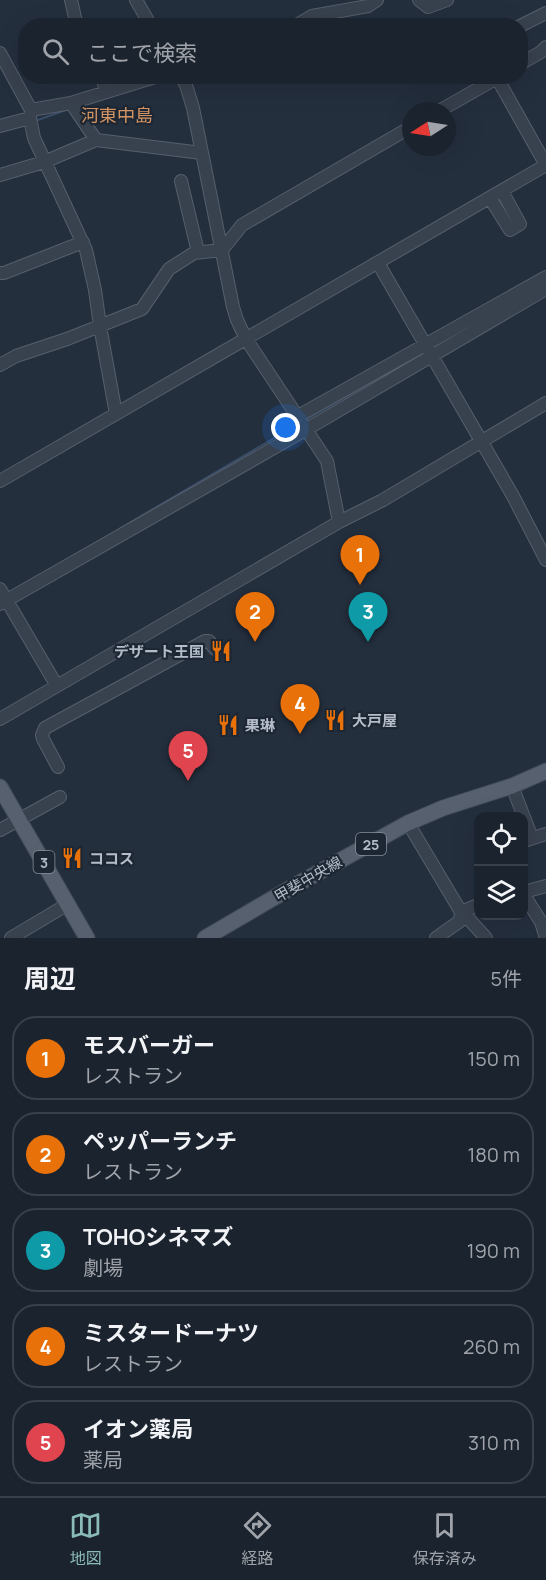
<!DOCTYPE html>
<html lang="ja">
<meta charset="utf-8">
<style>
body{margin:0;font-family:Manrope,"Noto Sans JP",sans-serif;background:#242b36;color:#f1f3f6}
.controls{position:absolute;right:18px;bottom:18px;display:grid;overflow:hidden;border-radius:12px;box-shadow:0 6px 24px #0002}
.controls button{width:54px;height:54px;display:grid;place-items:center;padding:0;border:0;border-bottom:2px solid #39404a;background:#1b232e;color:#f1f3f6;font:30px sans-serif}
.compass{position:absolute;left:402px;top:102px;width:54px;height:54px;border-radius:50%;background:#1b232e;box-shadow:0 6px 24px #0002;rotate:258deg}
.you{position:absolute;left:286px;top:428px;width:21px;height:21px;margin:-15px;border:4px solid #fff;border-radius:50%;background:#1a73e8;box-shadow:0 0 0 9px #1a73e833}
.badge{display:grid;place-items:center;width:39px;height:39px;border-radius:50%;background:#8bbbb9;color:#fff;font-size:20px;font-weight:700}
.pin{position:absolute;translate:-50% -50px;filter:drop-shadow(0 2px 3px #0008)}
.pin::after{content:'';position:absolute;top:32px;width:21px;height:18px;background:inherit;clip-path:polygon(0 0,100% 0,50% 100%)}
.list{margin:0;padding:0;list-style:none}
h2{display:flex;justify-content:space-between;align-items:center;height:78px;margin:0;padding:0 24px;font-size:26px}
h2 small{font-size:20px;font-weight:400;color:#a0a4aa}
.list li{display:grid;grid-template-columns:39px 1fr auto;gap:18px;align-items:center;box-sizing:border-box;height:84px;margin:0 12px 12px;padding:0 12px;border:2px solid #39404a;border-radius:24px}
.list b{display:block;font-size:22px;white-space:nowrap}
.list p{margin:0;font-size:20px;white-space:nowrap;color:#a0a4aa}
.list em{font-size:20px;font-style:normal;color:#a0a4aa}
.icon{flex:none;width:33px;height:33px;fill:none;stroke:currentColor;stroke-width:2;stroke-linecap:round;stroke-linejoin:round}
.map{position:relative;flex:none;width:546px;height:938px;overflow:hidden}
.search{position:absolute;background:#1b232e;box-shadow:0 6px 24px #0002;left:18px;right:18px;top:18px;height:66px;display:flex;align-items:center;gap:15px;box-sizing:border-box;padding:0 21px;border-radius:24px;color:#a0a4aa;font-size:22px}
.sheet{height:558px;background:#1b232e}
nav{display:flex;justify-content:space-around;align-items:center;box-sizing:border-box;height:84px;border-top:2px solid #39404a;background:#1b232e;font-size:16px;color:#a0a4aa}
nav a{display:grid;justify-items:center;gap:3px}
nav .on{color:#8bbbb9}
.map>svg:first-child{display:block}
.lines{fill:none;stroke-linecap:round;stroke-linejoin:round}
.stream{stroke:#394c67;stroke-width:2}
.minor-casing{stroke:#565f6c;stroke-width:14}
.major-casing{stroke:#414a57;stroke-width:17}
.minor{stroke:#38414e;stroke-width:12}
.major{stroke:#56606e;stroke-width:15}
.labels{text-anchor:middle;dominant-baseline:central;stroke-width:4.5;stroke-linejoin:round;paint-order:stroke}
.shield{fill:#1d2633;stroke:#878f9c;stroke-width:1.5}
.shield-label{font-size:14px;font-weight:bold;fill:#b4bcc9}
.poi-label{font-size:15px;font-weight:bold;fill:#b4bcc9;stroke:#1d2633;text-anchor:start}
.street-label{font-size:15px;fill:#b4bcc9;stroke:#1d2633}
.quarter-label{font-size:18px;fill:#d59563;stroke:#1d2633}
</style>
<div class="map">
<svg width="546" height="938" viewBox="0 0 546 938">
<rect width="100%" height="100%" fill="#242f3e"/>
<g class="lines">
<path class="stream" d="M160,80l12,-3
M35,121l31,-11
M306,420l116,-67
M119,529l179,-105"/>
<defs>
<path id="minor" d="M71,0l6,26
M136,0l15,26
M419,0l9,7 19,-7
M295,26l17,-10 56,-10 9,-6
M520,26l26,-13
M0,53l31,57 -1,8 4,20 52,112 9,40 5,36 16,88
M520,64l21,-12 5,-5
M102,76l4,16
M181,76l5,9 7,23 40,199 4,13 9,19 81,122 12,61
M499,76l-2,2 49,87
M71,103l25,37
M31,110l40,-7 87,-27
M439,111l58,-33
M0,126l30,-8
M0,175l44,-13 52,-22 106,13
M181,181l17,71
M490,198l20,32 10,-6 -18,-33
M378,263l135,233 33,64
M0,273h4l79,-31
M0,365l16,-9 51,-17 75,-30 27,-40 25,-16 28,-3 20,-25 169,-98
M298,416l248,-139
M0,481l546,-316
M0,589l57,97
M0,604l307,-175 239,-140
M0,719l339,-197 44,-22 163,-97
M58,767l-15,-28 -1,-4 3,-7 160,-87h4l6,8
M512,786l20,52
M408,823l53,89 -1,9 -24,17
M0,830l60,-33
M524,841l22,-7
M524,892l22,-6
M524,895l17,27 5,16
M461,912l5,4 20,22
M461,912l17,-7
M11,938l57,-34"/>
<path id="major" d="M0,787l87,151
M205,938l89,-52 114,-63 35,-15 69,-22 34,-15"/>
</defs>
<use href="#minor" class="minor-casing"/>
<use href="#major" class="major-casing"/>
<use href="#minor" class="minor"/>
<use href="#major" class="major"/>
</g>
<defs>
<symbol id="restaurant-bare" viewBox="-9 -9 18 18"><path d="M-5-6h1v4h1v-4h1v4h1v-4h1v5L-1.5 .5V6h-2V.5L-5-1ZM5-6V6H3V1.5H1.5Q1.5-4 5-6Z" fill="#e8710a" stroke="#1d2633" stroke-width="2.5" paint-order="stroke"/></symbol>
</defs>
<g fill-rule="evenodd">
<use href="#restaurant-bare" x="206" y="636" width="30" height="30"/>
<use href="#restaurant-bare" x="320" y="705" width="30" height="30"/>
<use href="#restaurant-bare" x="213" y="710" width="30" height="30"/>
<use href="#restaurant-bare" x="57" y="843" width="30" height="30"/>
</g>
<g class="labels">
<g class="shield">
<rect x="356" y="833" width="30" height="22" rx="4.5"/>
<rect x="33.5" y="851" width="21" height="22" rx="4.5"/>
</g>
<g class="shield-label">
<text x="371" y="844">25</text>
<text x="44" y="862">3</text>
</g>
<g class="poi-label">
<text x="204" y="651" text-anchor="end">デザート王国</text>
<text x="352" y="720">大戸屋</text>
<text x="245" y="725">果琳</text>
<text x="89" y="858">ココス</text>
</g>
<g class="street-label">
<text transform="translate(308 879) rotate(-30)">甲斐中央線</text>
</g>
<g class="quarter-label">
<text x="117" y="115">河東中島</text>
</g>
</g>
</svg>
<div class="controls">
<button><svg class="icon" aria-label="locate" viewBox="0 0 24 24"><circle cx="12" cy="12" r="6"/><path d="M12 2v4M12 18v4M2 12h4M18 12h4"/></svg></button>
<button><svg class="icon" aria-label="layers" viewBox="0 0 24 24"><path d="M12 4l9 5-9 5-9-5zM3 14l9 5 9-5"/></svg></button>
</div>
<svg class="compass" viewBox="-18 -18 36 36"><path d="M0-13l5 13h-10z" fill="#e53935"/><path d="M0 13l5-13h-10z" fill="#a0a4aa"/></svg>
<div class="you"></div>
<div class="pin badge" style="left:360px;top:585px;background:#e8710a">1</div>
<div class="pin badge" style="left:255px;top:642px;background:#e8710a">2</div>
<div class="pin badge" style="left:368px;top:642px;background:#0f9aa8">3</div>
<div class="pin badge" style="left:300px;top:734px;background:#e8710a">4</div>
<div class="pin badge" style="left:188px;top:781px;background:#e0444e">5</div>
<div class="search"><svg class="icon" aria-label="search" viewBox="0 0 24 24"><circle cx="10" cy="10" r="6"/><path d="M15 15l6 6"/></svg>ここで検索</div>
</div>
<section class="sheet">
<h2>周辺<small>5件</small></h2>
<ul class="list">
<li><span class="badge" style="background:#e8710a">1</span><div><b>モスバーガー</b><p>レストラン</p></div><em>150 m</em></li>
<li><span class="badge" style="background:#e8710a">2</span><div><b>ペッパーランチ</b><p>レストラン</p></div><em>180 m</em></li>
<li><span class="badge" style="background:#0f9aa8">3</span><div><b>TOHOシネマズ</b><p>劇場</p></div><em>190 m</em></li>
<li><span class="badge" style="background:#e8710a">4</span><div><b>ミスタードーナツ</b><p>レストラン</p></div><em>260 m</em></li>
<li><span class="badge" style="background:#e0444e">5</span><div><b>イオン薬局</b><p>薬局</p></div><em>310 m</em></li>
</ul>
</section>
<nav>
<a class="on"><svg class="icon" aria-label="map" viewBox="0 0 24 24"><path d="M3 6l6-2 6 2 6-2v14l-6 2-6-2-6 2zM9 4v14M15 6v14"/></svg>地図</a>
<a><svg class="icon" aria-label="directions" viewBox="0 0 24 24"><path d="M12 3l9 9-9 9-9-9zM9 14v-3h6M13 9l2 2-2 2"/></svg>経路</a>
<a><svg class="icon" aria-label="saved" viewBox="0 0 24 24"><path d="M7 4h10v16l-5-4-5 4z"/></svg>保存済み</a>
</nav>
